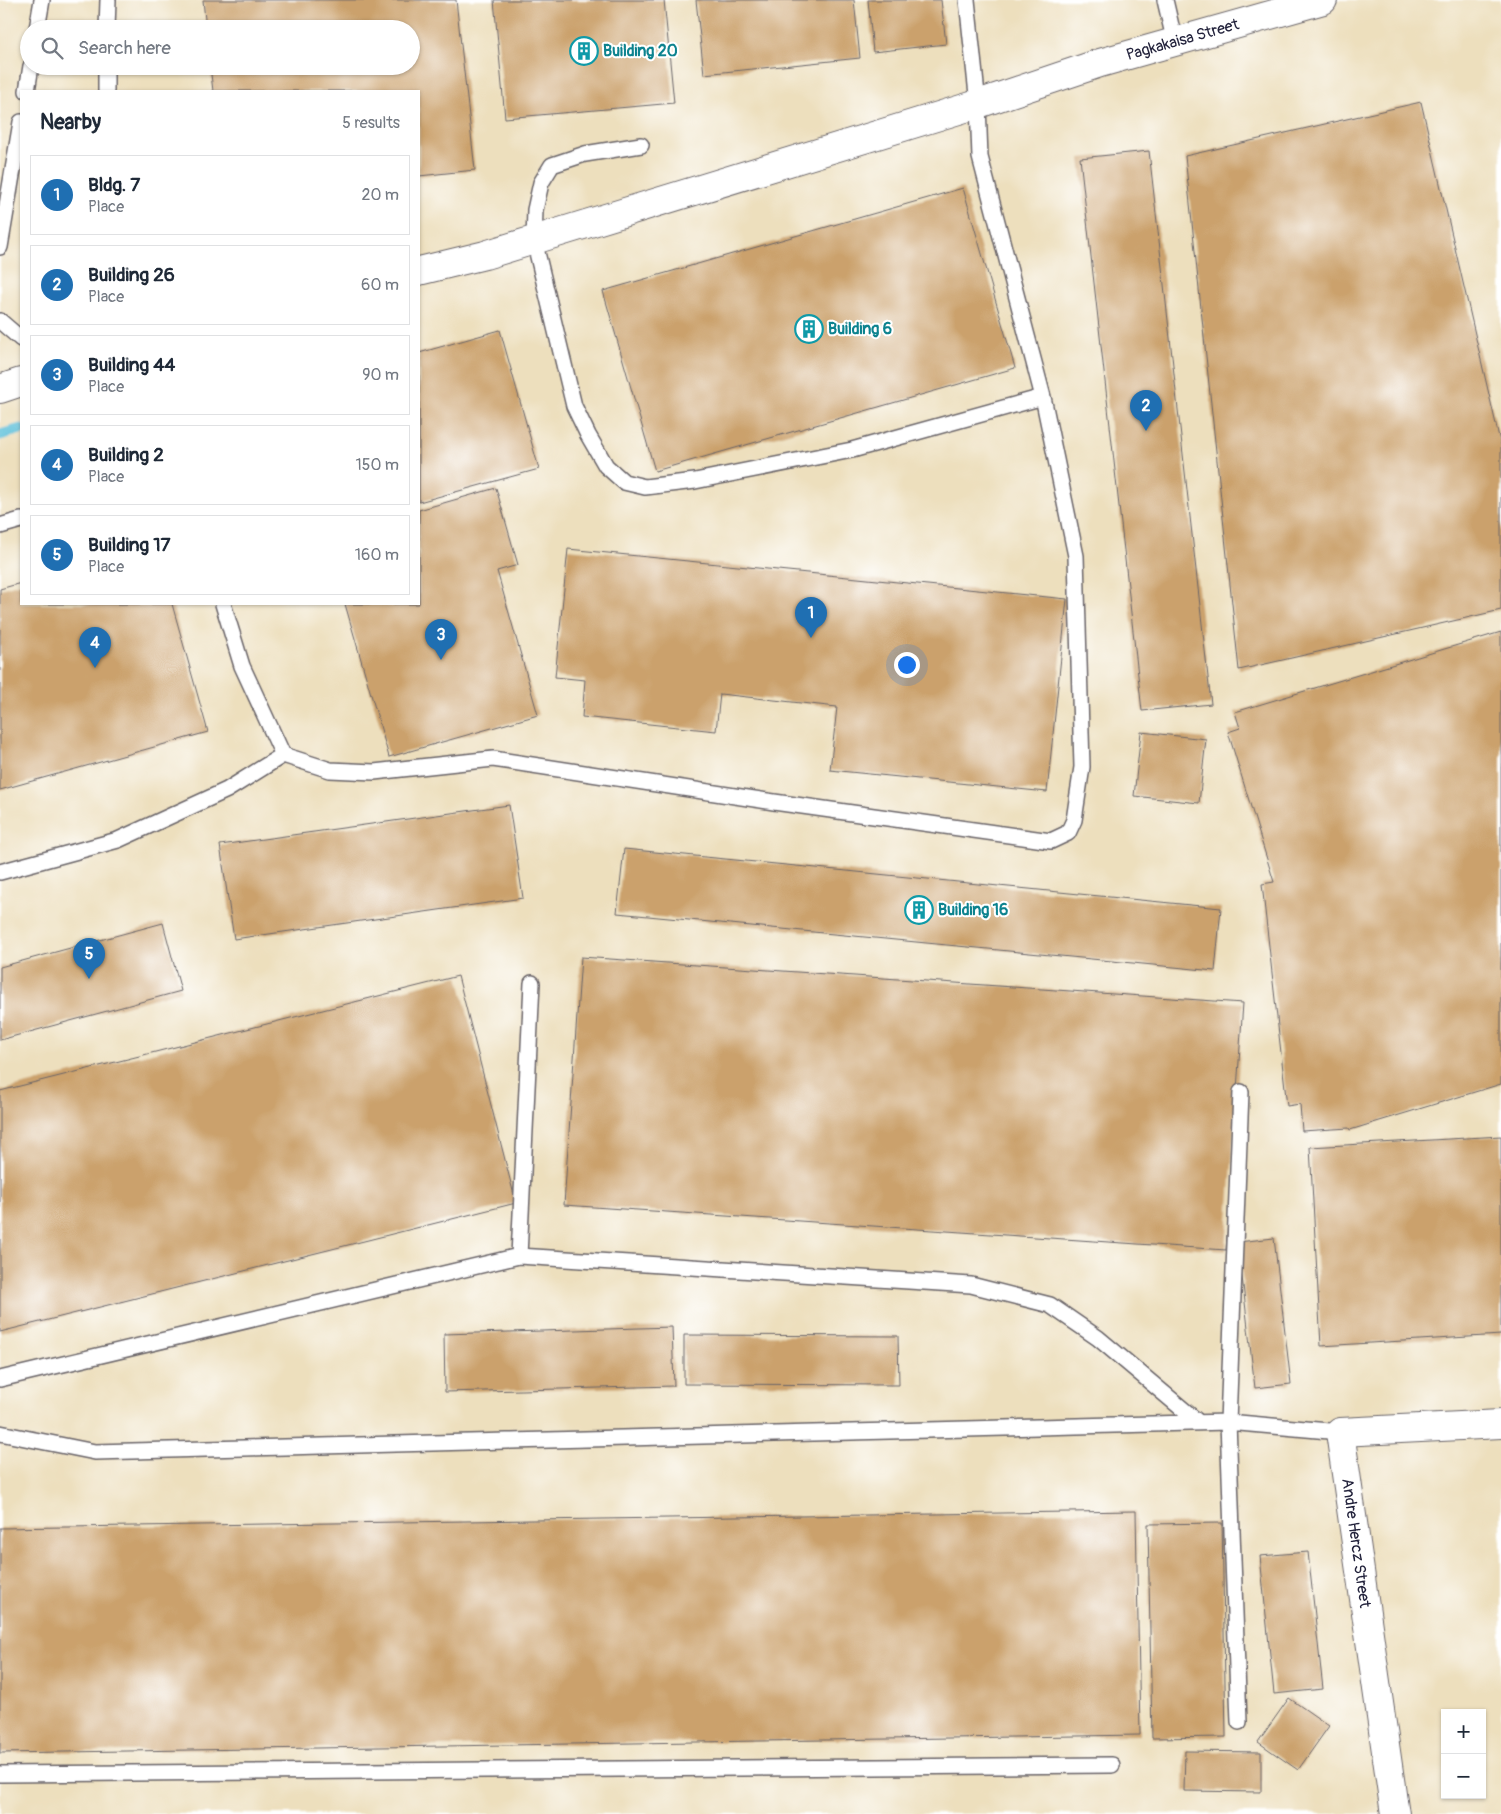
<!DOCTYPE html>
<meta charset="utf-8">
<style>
body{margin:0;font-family:Pangolin,sans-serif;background:#f6f6f7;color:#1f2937}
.controls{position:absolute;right:15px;bottom:15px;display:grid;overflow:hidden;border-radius:0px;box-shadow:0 1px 4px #0004}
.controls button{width:45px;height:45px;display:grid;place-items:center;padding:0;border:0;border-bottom:1px solid #e0e1e3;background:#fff;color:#1f2937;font:25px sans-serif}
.you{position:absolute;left:906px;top:664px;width:18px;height:18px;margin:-12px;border:4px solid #fff;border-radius:50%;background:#1a73e8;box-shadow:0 0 0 8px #1a73e833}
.badge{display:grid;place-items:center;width:32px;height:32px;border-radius:50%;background:#1f6fb2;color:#fff;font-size:16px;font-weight:700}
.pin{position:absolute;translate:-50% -41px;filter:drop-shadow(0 1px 2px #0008)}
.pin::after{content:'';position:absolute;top:26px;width:18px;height:15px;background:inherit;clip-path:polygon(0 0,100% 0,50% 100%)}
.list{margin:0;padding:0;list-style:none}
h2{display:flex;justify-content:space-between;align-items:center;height:65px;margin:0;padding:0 20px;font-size:21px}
h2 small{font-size:16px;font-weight:400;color:#747a83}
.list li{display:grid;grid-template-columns:32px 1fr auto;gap:15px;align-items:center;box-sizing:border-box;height:80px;margin:0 10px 10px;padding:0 10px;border:1px solid #e0e1e3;border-radius:0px}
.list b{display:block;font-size:19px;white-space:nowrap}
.list p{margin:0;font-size:16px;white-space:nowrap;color:#747a83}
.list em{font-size:16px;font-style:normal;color:#747a83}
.icon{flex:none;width:28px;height:28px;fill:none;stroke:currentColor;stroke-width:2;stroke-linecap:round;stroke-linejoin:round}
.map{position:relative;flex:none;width:1501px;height:1814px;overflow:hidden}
.search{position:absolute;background:#fff;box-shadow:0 1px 4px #0004;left:20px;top:20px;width:400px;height:55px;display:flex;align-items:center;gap:12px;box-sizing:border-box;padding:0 18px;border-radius:28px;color:#747a83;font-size:19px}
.panel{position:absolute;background:#fff;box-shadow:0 1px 4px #0004;left:20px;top:90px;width:400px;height:515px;border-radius:0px}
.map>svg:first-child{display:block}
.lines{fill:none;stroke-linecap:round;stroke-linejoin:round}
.stream{stroke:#59bed8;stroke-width:11}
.building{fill:#cba16c}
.lane-casing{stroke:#696468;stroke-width:18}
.street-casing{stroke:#696468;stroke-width:30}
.lane{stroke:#fff;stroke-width:15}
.street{stroke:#fff;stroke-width:28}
.labels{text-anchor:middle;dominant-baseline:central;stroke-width:4;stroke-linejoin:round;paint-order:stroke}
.street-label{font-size:16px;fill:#22223b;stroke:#fff}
.culture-label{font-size:16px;font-weight:bold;fill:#0d838f;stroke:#fff;text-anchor:start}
</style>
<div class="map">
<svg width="1501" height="1814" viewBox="0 0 1501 1814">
<rect width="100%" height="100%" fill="#fff"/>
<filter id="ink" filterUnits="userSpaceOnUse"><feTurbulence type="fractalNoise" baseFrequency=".02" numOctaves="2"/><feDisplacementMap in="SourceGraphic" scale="10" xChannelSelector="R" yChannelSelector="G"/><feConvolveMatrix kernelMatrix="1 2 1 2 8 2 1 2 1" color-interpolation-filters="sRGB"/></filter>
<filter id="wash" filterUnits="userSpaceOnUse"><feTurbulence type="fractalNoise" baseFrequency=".0096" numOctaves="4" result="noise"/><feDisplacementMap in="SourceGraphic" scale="20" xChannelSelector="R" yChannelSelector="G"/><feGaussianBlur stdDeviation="1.12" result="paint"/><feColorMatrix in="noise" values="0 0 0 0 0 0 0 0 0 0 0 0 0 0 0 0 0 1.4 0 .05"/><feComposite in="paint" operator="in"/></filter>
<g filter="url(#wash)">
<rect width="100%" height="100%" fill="#eddfbd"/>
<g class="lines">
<path class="stream" d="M0,435l21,-6"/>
</g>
<g id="blocks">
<path class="building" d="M203,0h253l19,170 -56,6v-85h-206l-3,-25h201v-37h-205z
M494,0h170l10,103 -169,15z
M696,0h158l6,58 -156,16z
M868,0h73l5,44 -73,8z
M1421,102l80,344v164l-262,60 -54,-514z
M1149,151l62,553 -69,7 -62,-553z
M963,188l52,180 -360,103 -52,-180z
M500,330l39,139 -120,33v-149z
M496,488l22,77 -21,6 41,144 -149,42 -44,-153h74v-94z
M568,549l499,50 -20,193 -217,-22 7,-63 -117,-13 -4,37 -134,-14 3,-37 -30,-3z
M21,583v21h151l36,128 -208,58v-201z
M1501,632v452l-151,46 -1,-2 -47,3 -2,-27 -13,2 -25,-222 12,-2 -46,-150 12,-4 -5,-16z
M1141,732l65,7 -7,64 -65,-7z
M509,805l14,93 -289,41 -14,-94z
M624,849l597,59 -6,63 -598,-58z
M163,923l18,68 -181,49v-73z
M581,957l662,46 -17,247 -662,-45z
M458,976l58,227 -516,129v-241z
M1501,1136v199l-180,11 -11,-199z
M1274,1238l17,146 -36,4 -17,-146z
M672,1327l2,59 -229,6 -1,-58z
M684,1335l214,1 1,49 -215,-1z
M1136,1511l4,224 -1140,18v-225z
M1222,1523l4,214 -74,1 -4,-214z
M1308,1552l15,137 -49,5 -14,-138z
M1289,1698l40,28 -31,44 -40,-28z
M1185,1751l76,1v40l-77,-1z"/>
</g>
</g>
<g filter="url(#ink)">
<use href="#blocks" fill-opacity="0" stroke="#696468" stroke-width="1"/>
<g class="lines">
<defs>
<path id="lane" d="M1165,0l10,43
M37,29l5,-29
M107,29l1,-29
M27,91l4,-25
M106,91v-25
M641,145l-56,9 -33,11 -11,18 -6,27 -1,30 40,166 14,29 18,31 18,16 21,5 50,-6 157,-31 191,-53
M0,247l21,-125
M0,321l21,18
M0,526l21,-6
M223,604l19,62 41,89
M0,872l118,-32 109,-50 56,-35 47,15 44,2 119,-13 281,43 277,39 17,-8 6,-13 8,-53 -6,-211 -33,-159 -63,-240 -2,-53 -11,-104
M519,1256l13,-273
M0,1379l519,-123 452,29 79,20 48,33 100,84
M0,1433l95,19 1133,-30 112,10
M1239,1722l-11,-300 13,-330
M0,1774l1112,-9"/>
<g id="street">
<path id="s1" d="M419,271l66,-16 49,-15 444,-136 122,-41 223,-63"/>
<path d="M0,389l21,-7"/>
<path d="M1395,1814l-55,-382 161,-8"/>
</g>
</defs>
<use href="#lane" class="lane-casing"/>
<use href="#street" class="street-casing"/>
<use href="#lane" class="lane"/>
<use href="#street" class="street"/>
</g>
</g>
<defs>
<symbol id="building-ring" viewBox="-11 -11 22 22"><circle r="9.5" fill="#fff" stroke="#0f9aa8" stroke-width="1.5"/><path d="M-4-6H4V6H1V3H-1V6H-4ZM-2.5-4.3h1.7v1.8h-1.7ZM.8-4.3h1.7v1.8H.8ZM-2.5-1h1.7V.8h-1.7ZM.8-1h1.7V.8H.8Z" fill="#0f9aa8"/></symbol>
</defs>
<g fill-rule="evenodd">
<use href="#building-ring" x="568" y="35" width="32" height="32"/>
<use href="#building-ring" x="793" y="313" width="32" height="32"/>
<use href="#building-ring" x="903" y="894" width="32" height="32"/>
</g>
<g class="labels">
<g class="street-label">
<text stroke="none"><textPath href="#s1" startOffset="798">Pagkakaisa Street</textPath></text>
<text transform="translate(1356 1543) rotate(82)">Andre Hercz Street</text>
</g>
<g class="culture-label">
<text x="603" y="51">Building 20</text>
<text x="828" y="329">Building 6</text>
<text x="938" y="910">Building 16</text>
</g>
</g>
</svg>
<div class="controls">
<button>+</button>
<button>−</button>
</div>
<div class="you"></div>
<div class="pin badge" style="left:811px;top:638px">1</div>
<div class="pin badge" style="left:1146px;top:431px">2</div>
<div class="pin badge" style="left:441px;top:660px">3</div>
<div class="pin badge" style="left:95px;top:668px">4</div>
<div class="pin badge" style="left:89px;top:979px">5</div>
<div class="search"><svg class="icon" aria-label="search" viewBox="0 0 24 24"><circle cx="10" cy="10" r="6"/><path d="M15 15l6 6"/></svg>Search here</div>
<section class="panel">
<h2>Nearby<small>5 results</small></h2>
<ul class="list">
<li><span class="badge">1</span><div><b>Bldg. 7</b><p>Place</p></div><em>20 m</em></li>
<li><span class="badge">2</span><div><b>Building 26</b><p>Place</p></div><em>60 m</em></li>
<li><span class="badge">3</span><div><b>Building 44</b><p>Place</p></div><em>90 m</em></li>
<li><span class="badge">4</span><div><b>Building 2</b><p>Place</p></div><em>150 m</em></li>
<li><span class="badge">5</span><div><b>Building 17</b><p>Place</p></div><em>160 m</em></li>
</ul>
</section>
</div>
